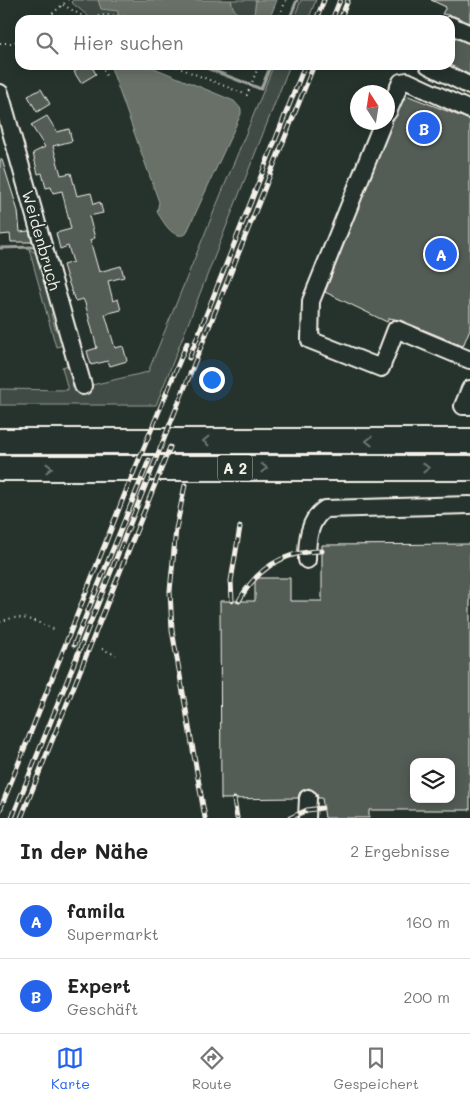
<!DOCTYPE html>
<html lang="de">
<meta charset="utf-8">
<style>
body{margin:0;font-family:Mali,sans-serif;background:#f6f6f6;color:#222}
.controls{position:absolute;right:15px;bottom:15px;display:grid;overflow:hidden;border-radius:10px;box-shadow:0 2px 12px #0003}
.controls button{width:45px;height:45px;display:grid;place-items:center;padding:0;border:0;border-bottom:1px solid #e0e0e0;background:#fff;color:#222;font:25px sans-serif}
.compass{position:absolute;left:350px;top:85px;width:45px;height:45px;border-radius:50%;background:#fff;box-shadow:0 2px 12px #0003;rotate:348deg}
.you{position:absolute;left:211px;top:379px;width:18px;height:18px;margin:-12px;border:4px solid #fff;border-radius:50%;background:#1a73e8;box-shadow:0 0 0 8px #1a73e833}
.badge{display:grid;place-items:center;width:32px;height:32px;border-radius:50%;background:#2563eb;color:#fff;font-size:16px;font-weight:700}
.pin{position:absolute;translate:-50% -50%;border:2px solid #fff;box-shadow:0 1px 5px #0006}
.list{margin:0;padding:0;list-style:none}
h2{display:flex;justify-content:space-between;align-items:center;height:65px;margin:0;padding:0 20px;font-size:21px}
h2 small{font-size:16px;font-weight:400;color:#767676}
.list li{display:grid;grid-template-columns:32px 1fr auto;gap:15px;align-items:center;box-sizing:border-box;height:75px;padding:0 20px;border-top:1px solid #e0e0e0}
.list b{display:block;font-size:19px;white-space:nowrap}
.list p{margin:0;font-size:16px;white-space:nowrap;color:#767676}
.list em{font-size:16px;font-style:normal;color:#767676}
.icon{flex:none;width:28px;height:28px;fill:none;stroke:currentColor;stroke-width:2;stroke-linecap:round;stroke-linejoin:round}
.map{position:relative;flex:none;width:470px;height:818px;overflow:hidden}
.search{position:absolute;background:#fff;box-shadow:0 2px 12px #0003;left:15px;right:15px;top:15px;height:55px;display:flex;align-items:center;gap:12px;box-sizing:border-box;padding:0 18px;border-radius:15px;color:#767676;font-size:19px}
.sheet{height:215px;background:#fff}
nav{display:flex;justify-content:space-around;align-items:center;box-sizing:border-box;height:70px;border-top:1px solid #e0e0e0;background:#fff;font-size:14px;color:#767676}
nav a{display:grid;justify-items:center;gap:2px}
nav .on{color:#2563eb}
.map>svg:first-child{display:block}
.green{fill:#414b45;stroke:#9a9e96}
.water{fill:#676f68;stroke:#9fa39b}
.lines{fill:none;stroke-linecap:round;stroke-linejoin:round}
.stream{stroke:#9fa39b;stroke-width:3}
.building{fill:#525c55;stroke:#f4f1e8;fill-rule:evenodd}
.minor-casing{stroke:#f4f1e8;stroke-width:20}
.highway-casing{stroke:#f4f1e8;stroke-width:28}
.path{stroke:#f4f1e8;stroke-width:2;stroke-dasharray:1 4;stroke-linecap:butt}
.minor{stroke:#26332d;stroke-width:16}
.highway{stroke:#26332d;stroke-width:24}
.rail-casing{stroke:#f4f1e8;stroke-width:5}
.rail{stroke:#26332d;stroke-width:3;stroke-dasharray:9;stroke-linecap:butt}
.oneway{stroke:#6e766e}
.labels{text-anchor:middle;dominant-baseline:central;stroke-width:4;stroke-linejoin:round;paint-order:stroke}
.shield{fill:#26332d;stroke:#b6b8b0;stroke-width:1}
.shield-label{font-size:15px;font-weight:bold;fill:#f4f1e8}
.street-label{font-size:16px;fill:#f4f1e8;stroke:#26332d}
</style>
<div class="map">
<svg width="470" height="818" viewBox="0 0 470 818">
<rect width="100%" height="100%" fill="#26332d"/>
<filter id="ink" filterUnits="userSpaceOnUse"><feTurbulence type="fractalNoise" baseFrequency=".02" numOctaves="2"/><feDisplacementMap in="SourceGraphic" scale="10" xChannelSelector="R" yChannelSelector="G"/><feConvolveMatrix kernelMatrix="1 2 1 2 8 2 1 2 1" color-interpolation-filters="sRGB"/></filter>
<g filter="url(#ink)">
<path class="green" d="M73,0h25l21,11 -1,8 5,1h-30l-22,-18z
M231,0h25l-2,15 -4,5h-9l-9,-13z
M301,0h15l-8,20h-15z
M274,65h16l-134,340h-156v-16l68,1 -6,-23 10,-3 7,24 69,-16z
M29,249l10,6 16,58 -4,1 5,17 7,-2 4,15 -11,3z"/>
<path class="water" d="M98,0h133l2,7 8,13h-118l-5,-1v-8l-17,-2z
M256,0h21l-8,20h-19l4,-5z
M110,65h37l87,36 7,8v5l-55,120c-14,6 -22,-12 -29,-22l2,-10z"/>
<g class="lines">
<path class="stream" d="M289,20l8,-20
M199,65l62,24 10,-24
M0,248l34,-1"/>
</g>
<path class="building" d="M431,0h39v23l-16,-7 -12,-2 4,-7z
M450,36l20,8v31l-20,-10z
M75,65h16l5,9 -15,9 -7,-11 3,-2z
M41,89l9,15 -13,8 -9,-16z
M406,95l64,25v209l-7,17 -63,-26 -11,-2 -2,4 -62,-30 68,-172z
M47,116l10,16 12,-3 3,12 -19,5 8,29 10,-2 6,23 14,-3 3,11 6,-2 3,11 -14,3 6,22 -5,2 9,32 22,-6 3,11 -16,4 5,20 5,-2 3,11 -16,4 10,34 8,-2 4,15 -17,5 -2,-5 -17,4 -4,-14 10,-3 -12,-45 -2,-4 -8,2 -9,-26 -3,-10 10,-3 -5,-16 -8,3 -4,-16 15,-4 -9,-38 -9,2 -2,-6 -5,1 -4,-15 -4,1 -5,-21 12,-6 -14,-22z
M0,160h2l16,51 2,21 9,-1 3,11h-21l-1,-8 -10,1z
M470,544v266h-101v8h-44l-3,-20h-4l-1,-5 -8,-5 -9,4 -2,6 -77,1 -1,-198h35v-23h35v23h32v-56zM414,762h37v37h-37z"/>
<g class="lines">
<defs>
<path id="minor" d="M450,25l20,9
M428,65l42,21
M0,93l83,293
M388,112l13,-30 6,-1 63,29
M383,122l-72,179 -1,39 71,28 15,-39 74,31
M470,389l-7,17h7
M307,560c0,-18 1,-40 18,-51l145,-4
M307,818l1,-20"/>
<path id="highway" d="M0,441h470
M0,468h470"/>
</defs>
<use href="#minor" class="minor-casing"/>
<use href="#highway" class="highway-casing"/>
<path class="path" d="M63,5l27,15
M45,20l23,-20
M89,20l10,-5 28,1
M278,20l8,-20
M0,43h12l8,-3
M102,65l4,11
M172,65l75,30 12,-30
M0,622c21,-10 36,0 56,8
M102,649l14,6"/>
<use href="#minor" class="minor"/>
<use href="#highway" class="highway"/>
<defs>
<path id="rail" d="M316,20l8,-20
M332,20l8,-20
M340,20l8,-20
M189,358l116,-293
M185,485l-9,44 -6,62 2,39 33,188
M232,601l-1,-20 9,-54
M239,601c18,-33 45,-50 83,-50
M74,645l75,-185
M234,799l3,19
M0,810l126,-319 61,-148
M12,818l302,-753
M21,818l149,-371
M290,818l17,-8 15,-2"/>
</defs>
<use href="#rail" class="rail-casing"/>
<use href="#rail" class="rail"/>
</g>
<defs><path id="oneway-chevron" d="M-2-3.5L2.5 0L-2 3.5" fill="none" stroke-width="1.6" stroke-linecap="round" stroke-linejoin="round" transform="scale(1.25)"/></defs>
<g class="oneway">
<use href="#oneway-chevron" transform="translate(206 441) rotate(180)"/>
<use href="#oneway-chevron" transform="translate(369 441) rotate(180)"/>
<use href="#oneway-chevron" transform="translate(49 468)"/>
<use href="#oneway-chevron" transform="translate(264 468)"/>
<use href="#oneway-chevron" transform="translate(426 468)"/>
</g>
</g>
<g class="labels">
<rect class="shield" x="217.5" y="455.5" width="35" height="25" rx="4"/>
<g class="shield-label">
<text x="235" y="468">A 2</text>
</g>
<g class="street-label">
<text transform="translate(42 240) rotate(74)">Weidenbruch</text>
</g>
</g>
</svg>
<div class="controls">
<button><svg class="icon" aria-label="layers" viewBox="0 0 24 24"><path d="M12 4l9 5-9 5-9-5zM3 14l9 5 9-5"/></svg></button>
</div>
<svg class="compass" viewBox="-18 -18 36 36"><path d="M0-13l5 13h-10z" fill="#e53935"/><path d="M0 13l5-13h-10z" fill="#767676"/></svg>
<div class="you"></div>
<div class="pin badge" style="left:441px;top:254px">A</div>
<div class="pin badge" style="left:424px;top:128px">B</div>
<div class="search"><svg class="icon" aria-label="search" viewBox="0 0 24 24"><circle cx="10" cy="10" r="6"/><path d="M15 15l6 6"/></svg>Hier suchen</div>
</div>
<section class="sheet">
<h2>In der Nähe<small>2 Ergebnisse</small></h2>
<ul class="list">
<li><span class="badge">A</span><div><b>famila</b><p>Supermarkt</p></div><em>160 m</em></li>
<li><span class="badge">B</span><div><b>Expert</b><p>Geschäft</p></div><em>200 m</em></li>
</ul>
</section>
<nav>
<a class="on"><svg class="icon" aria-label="map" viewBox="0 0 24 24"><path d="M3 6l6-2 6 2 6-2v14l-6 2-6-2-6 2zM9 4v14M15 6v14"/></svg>Karte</a>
<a><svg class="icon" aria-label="directions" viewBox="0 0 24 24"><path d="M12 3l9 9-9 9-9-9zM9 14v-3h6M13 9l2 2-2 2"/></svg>Route</a>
<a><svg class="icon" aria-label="saved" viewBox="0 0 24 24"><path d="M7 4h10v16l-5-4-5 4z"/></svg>Gespeichert</a>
</nav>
